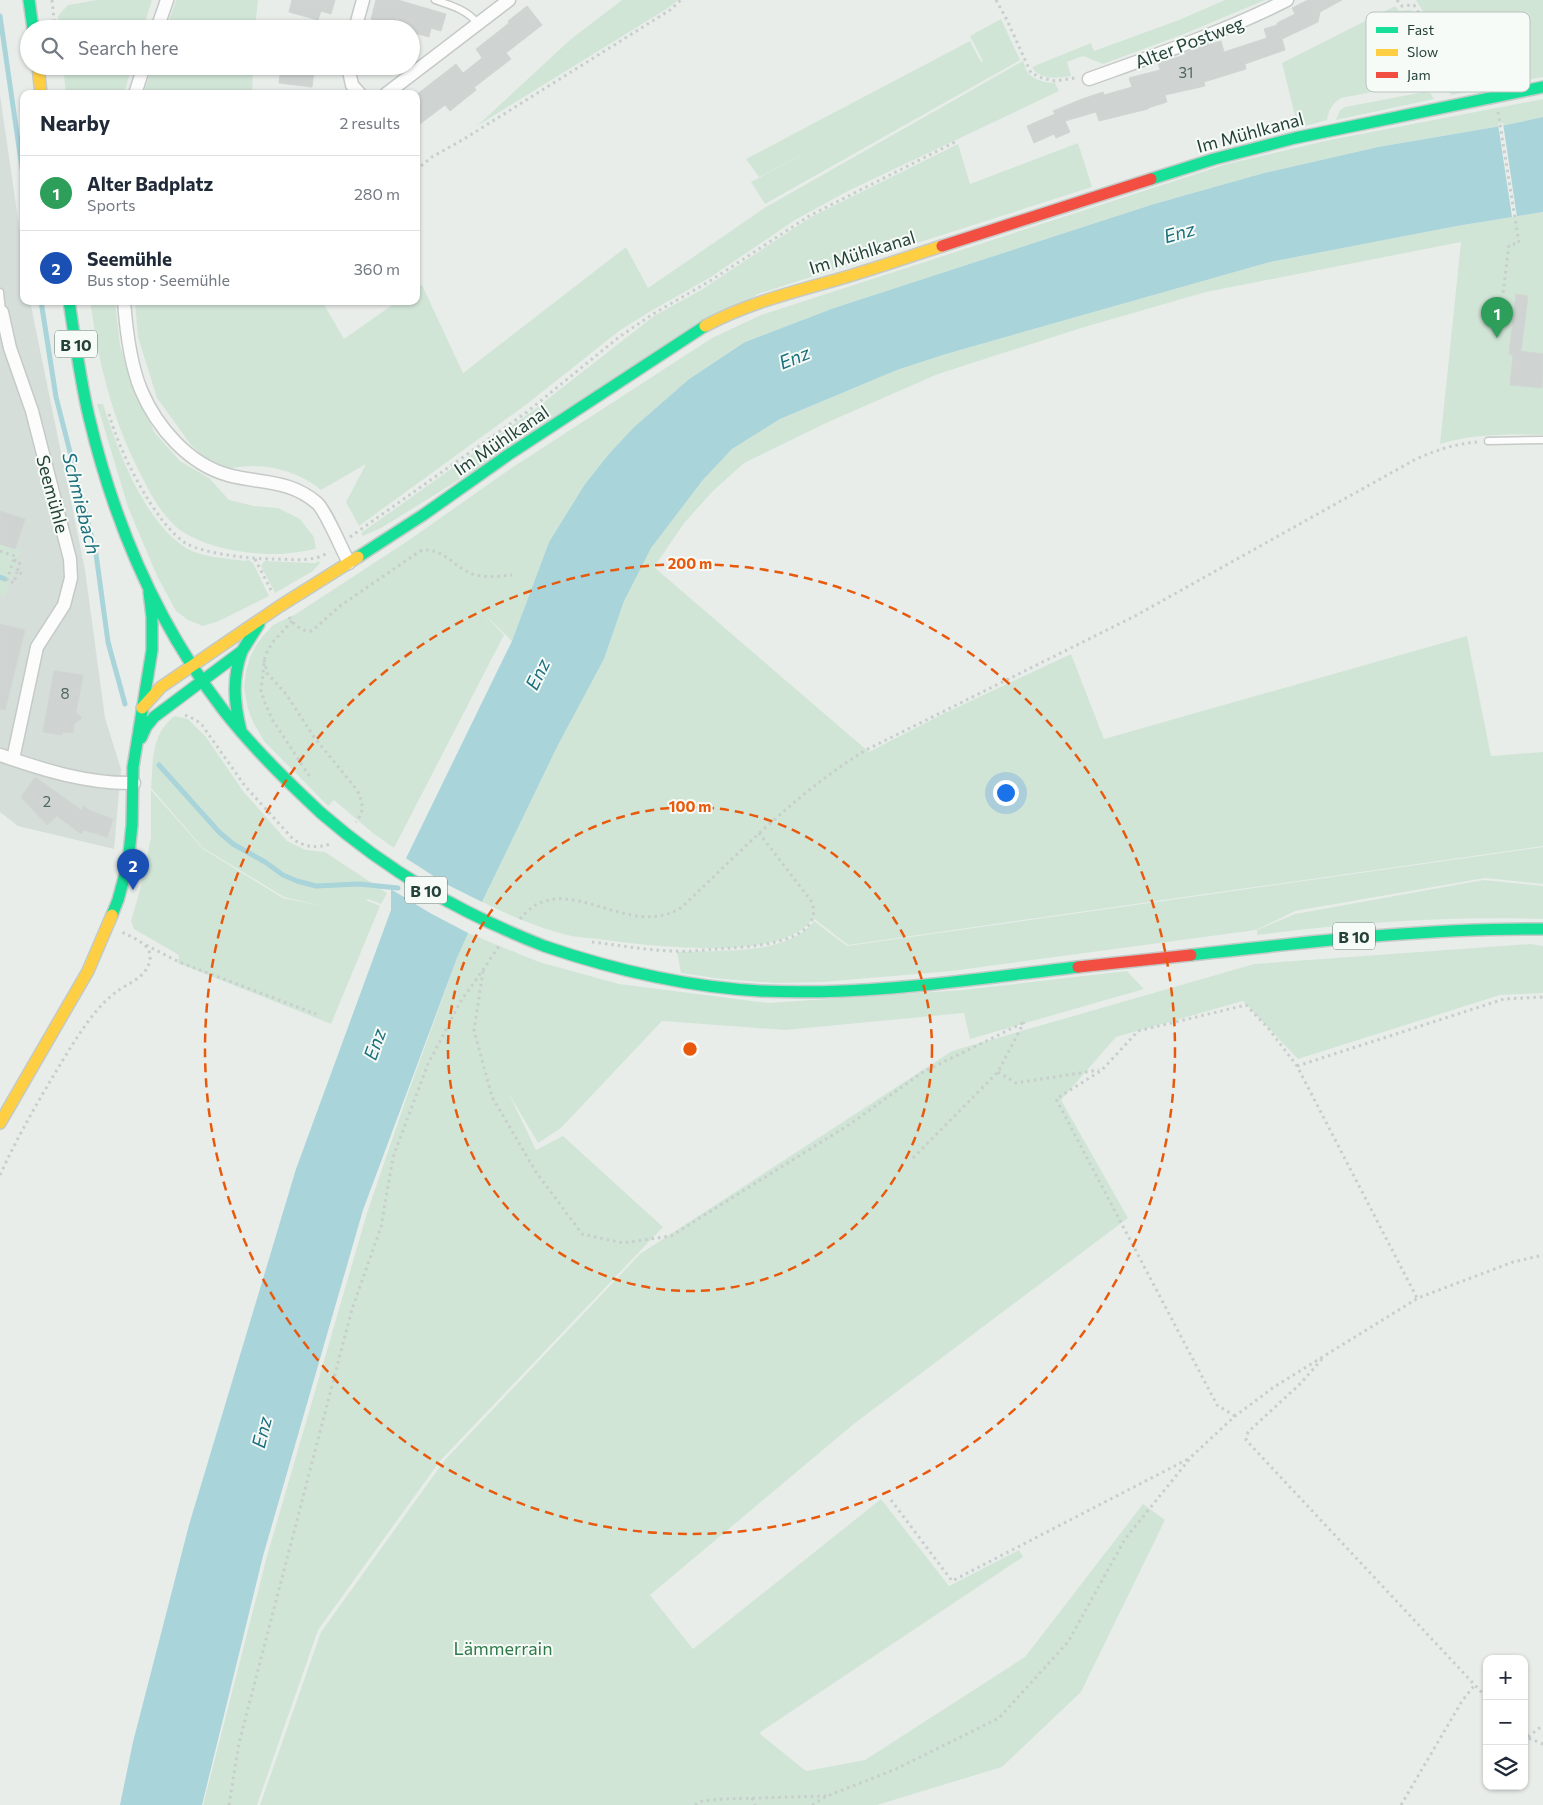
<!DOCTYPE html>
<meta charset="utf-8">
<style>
body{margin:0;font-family:Commissioner,sans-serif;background:#f6f6f7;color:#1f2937}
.controls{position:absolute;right:15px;bottom:15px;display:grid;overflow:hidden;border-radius:10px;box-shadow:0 1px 4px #0004}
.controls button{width:45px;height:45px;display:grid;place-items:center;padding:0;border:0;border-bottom:1px solid #e0e1e3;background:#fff;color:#1f2937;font:25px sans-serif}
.you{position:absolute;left:1005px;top:792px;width:18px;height:18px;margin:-12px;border:4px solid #fff;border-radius:50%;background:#1a73e8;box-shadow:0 0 0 8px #1a73e833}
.badge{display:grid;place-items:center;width:32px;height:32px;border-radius:50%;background:#697d77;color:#fff;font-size:16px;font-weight:700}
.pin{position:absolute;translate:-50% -41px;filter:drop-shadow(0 1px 2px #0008)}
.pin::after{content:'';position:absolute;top:26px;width:18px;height:15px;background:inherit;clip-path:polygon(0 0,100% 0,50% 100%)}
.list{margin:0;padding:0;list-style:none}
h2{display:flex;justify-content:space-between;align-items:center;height:65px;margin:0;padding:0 20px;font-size:21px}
h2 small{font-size:16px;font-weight:400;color:#747a83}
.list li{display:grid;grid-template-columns:32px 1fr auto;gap:15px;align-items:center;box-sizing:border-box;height:75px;padding:0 20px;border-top:1px solid #e0e1e3}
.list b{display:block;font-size:19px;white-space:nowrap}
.list p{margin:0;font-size:16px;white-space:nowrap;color:#747a83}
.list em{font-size:16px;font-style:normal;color:#747a83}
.icon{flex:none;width:28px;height:28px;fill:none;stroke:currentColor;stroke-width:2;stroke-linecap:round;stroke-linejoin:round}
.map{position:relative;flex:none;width:1543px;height:1805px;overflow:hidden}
.search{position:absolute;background:#fff;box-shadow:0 1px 4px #0004;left:20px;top:20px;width:400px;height:55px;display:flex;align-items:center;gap:12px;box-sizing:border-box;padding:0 18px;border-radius:28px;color:#747a83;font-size:19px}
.panel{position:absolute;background:#fff;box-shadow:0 1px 4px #0004;left:20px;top:90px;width:400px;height:215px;border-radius:10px}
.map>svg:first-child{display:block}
.built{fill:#d6deda}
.green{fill:#d1e5d7}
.water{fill:#a9d4da}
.pier{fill:#e8edea}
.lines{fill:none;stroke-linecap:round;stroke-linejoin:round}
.stream{stroke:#a9d4da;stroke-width:5}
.building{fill:#cfd4d2;stroke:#d0d6d3}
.lane-casing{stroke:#c5cac7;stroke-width:9}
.street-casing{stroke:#c5cac7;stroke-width:15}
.fast-casing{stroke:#c3cac7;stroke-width:14}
.slow-casing{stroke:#c3cac7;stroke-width:14}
.jam-casing{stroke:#c3cac7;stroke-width:14}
.path{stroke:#c7cecc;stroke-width:3;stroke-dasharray:2.5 4;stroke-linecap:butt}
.lane{stroke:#fcfcfc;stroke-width:6}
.street{stroke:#fcfcfc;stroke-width:12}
.fast{stroke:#16e098;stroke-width:11}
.slow{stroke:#ffcf43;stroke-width:11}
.jam{stroke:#f24e42;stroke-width:11}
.fast-bridge-casing{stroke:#c3cbc9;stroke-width:14;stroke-linecap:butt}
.fast-bridge{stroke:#16e098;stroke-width:11}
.ring{fill:none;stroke:#e8590c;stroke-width:2.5;stroke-dasharray:9 6}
.labels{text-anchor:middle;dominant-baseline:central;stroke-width:4;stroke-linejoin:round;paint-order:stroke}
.number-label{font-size:15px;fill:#506660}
.shield{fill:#f7fbf8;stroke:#637972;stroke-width:1}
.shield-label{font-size:16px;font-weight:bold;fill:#244139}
.street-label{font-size:18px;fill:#244139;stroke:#f7fbf8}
.park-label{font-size:18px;fill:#2e7949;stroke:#f7fbf8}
.water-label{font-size:19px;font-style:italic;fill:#1d707e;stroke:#f7fbf8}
.key{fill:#f7fbf8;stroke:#b8c3bf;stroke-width:1}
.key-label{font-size:14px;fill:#244139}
.centre{fill:#e8590c;stroke:#f7fbf8;stroke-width:2.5}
.ring-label{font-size:15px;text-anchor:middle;font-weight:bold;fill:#e8590c;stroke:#f7fbf8;stroke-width:4;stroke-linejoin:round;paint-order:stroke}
</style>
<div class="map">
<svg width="1543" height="1805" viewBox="0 0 1543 1805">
<rect width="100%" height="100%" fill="#e8edea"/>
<path class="built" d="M0,95l24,165v41h6l55,269 20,148 16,51 -7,80 -96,-23 -18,-14z"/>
<path class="green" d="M97,0h55l-9,29h-84l-1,-13 10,-11z
M176,0h82l-3,29h-89z
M622,0h56l-10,8 -191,118 94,-87z
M1225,0h40l-81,34 -81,30 -20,-8 -16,6 4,14c-12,2 -32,5 -39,-9l59,-24 3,8 85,-31z
M1416,0h127v77l-92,18c-8,-40 -13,-60 -35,-95z
M1395,6l4,5 12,-1c17,28 22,47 28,78l-9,-5 -6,-1 -83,16c-9,6 -12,11 -14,22l-29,8 -16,-65z
M1001,19l19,41 -255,144 -14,-22 67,-36 -59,31 -13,-18 224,-118 11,21 2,-1 -13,-25z
M1023,61c2,4 3,9 5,12 6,7 19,10 27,10l4,8 -211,100 -53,29 -84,57 -60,34 -32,20 -92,73 -168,122 -13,-24 20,-38 -45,26c-24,-20 -61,-29 -91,-21l-27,-13 -12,-11 -34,-47 -19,-61 -3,-36h187l22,38 54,-38h18v-12l6,-4 41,88 163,-126 22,41 118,-81z
M63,66h69l-8,28h-58z
M153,66h100l-1,28h-109z
M1424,92l6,1 4,6 -98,21 4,-10 5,-3z
M1543,99v18l-42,9 -123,21 -114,26 -110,31 -320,104 -89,34 -56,37 -56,49 -25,27 -23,29 -36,58 -37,99 -30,-29 22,23 -110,213 -20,-14 -40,-34 -6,6 -64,-65 -11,-19 -5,-13 -4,-21 2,-17 4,-14 5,-10 7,-10 11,-12 23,-11 113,-74 104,-73 199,-129 49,-23 466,-151 98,-23z
M1078,143l14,44 -334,107 -375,233 -20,9 -2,-3 170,-121 123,-96 47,-26 110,-73 147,-73 12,40z
M1543,212v223c-34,-1 -70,-1 -103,9l21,-202 -255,50 -125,36 -143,46 -112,49 -82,40 -31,28 -28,31 -31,45 215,185 74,-38 128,-60 33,85 363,-103 24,120 52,-4v94l-695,99 -35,-27c-29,45 -162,28 -208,22 -13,-2 -26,-2 -38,-5 -29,-7 -58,-20 -85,-33l76,-157 46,-86 20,-58 26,-53 52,-67 30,-32 48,-30 117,-49 49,-16 324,-92 187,-36z
M90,301h25l5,44 14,46 21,42 25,28 29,17 20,22 25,6 24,2 22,11 14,18 2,12c-11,2 -23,4 -34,5 -32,1 -75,-5 -102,-24 -17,-13 -28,-33 -37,-51 -18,-34 -31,-69 -40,-107 -6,-23 -9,-47 -13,-71z
M97,404h6c14,45 44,126 89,147 16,7 36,7 53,10l4,-1 4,3 16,33 -50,25 -16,5 -15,-6 -12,-9 -19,-35 -29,-69z
M0,544l20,6 -15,46 -5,-1z
M264,561l51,2 4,-2 1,2 -7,8 -38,22 -14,-27z
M175,716l13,3 18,18 37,54 44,50 19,9 19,2 62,41 -6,11 -13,-5 -2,1 14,6 -49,118 -153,-61 1,-8 -45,-26 -3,-8 9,-31 11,-53v-47l52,59 80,49 39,8 -38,-9 -81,-49 -52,-60c2,-26 0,-55 24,-72z
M1543,847v37l-58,-6 -190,33 -39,19 -304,41 -129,11 -48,1 -53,-4 -41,-6 -4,-21c39,-2 111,4 137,-31l33,25z
M1483,880l60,6v33c-97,-3 -190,4 -286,16v-5l38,-16z
M468,933l71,29 80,22 149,19 195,-13 164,-19 17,18 -174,50 -6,-26 -179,17 -123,-9 -101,107 -23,15 -29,-49 27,56 27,-14 100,91 -223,234 -122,169 -61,175h-54l64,-249 100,-343 40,-117 50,-138z
M1531,944l12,2v47l-43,2 -202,64 -55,-58 -127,36 -55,63 67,118 -273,205 -205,172 43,54 188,-150 68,87 70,-36 4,7 -264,176 47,38 59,-11 160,-103 118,-153 22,16 -84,172 -79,75 -125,38h-617l61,-173 123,-171 196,-207 312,-203 302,-87z"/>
<path class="water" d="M1543,117v95l-86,14 -187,36 -324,92 -49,16 -117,49 -48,30 -30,32 -51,67 -27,53 -20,58 -46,86 -76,157 -25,56 -94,252 -100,346 -61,249h-82l13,-63 56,-217 107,-356 95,-259v-21l121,-248 37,-99 36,-58 23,-29 25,-27 56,-49 56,-37 89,-34 320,-104 110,-31 114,-26 123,-21z"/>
<path class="pier" d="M1503,123l14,94h-5l-14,-93z
M404,857l42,27 38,19 -14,31 -40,-21 -41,-25z"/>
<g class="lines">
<path class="stream" d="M0,16l24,166
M41,301l15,96 40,157 12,88 17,62
M0,577l5,2
M159,765l60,67 14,12 32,18 18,13 14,6 19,5 43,-2 39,4"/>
</g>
<path class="building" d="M292,0h43l-4,14 -10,-3 -3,9 -29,-8z
M376,0h22l48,14 -5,17 -10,-3 -2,9 -18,-5v-3h-5l-35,-10z
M1308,0h34l-22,12 -2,10 -36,17 3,11 -40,14 1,5 -42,13 1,4 -40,9 2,7 -19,6v1l-49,12 -3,-9 -31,9 5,11 -14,6 -2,-4 -20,9 -7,-17 28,-12 -2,-3 29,-12 21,-7 1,3 28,-8 -3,-9 31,-8 -2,-7 27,-8v-2l21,-8 15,-4 3,11 43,-14 -3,-9 13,-4v-2l18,-9 -3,-6z
M527,6l15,19 -36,28 5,6 -35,27 -2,1 2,3 -26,21 -5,-6 -29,22v-32l40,-31 7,9 19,-15 -6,-9 33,-26 -1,-2z
M281,66l33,4 -2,17 -33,-4z
M1516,294l12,2 -7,55 22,3 -1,34 -32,-3 3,-30 -4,-1z
M0,511l25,8 -10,30 -15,-5z
M0,624l25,6 -20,80 -5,-1z
M54,671l29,4 -7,37 6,6 -8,6 -1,9 -10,-1 -1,3 -19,-3z
M35,777l46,33 3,-4 7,5 22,8 -6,18 -23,-7 -3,4 -24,-18 -10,9 -26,-28z"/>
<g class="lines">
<defs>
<path id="lane" d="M435,0c15,5 33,10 43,24
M0,292l2,20
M1488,441l55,-1"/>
<path id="street" d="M157,29l10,-29
M355,29l8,-29
M348,66l4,19 8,9
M1089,79c67,-24 135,-47 198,-79
M135,94l9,-28
M386,94l123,-94
M124,301c2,27 7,65 17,89 16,38 48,74 87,85 33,9 61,4 89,28 9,8 25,47 32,60
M2,312l8,36 22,63 38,148 1,19 -7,27 -27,42 -24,112
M0,755c44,15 87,29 134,28"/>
<path id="fast" d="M29,0l4,29
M1151,179l63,-20 81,-21 248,-51
M69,301c6,39 11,78 20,116 25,106 69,208 135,294 29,37 63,70 97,102
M358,557l65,-42 85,-60 197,-129
M241,731c-7,-28 -9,-53 1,-80
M141,738l5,-11 8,-10 88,-66 17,-27
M112,915l6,-15 10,-37 4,-38 1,-58 19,-117v-33l-3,-25
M544,946c70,24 143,41 217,45 106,5 212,-12 317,-24
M1191,955c117,-13 234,-27 352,-26"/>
<path id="slow" d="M38,66l3,28
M705,326c43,-23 88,-34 134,-47 35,-10 69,-22 103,-33
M142,708l19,-21 119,-81 78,-49
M0,1123l88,-152 24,-56"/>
<path id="jam" d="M942,246l209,-67
M1078,967l113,-12"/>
</defs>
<use href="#lane" class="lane-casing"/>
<use href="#street" class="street-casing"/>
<use href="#fast" class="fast-casing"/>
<use href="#slow" class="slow-casing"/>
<use href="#jam" class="jam-casing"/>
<path class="path" d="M52,0l3,29
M996,0l11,20 24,53 11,5 13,3 20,-3
M1397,0l5,6 12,-1c20,32 23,50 30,86
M1498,112l21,131 -10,2 -6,48
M416,170l16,-13 32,-18 206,-129 11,-10
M109,414c9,35 47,112 78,130 19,10 64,15 86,15 18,0 40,4 56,-7
M350,537l177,-125 92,-75 34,-23 57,-33 99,-65 148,-75
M0,551l15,5 -8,24 7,3 3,-11
M255,559l17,33
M14,560l6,2 -3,10 8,3
M289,617c5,8 13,15 23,14l28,-25 80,-55c23,-6 35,19 56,24 12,3 25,1 36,0
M292,621l-20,22 -7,13 -4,35 4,12 7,16 38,58
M264,660l3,13 19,21 28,43 43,53c6,12 8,21 -1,32
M185,715l11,5 6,5 43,61 48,53c13,9 23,9 38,5
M520,919c44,-55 108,24 162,-12 59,-56 115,-115 184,-157l269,-134 281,-157c20,-9 39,-15 61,-17
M592,942c28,3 56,9 84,9 13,1 28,-1 41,-2 27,-2 109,-4 95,-47l-53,-69
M146,945l33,17 137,52
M483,971l-9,59 18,67 44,75 46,62 41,9 48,-7 179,-112 73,-52 102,-50
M1297,1066l207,-67 39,-2
M998,1072l18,11 83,-13
M913,1158l85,-86 26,-50
M0,1175c17,-37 37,-72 58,-107 13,-21 25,-42 41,-60 5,-6 11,-11 17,-16 12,-9 32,-15 34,-33 2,-15 -17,-21 -28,-27
M1322,1359l-21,24 -53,49 -2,8 241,258
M1235,1416l-18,-11 -161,-306 46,-29 36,-39 108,-26 22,23 29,38 120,232
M891,1500l61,81 238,-123
M1524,1734l4,4 15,6
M1528,1737l15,-12
M752,1798l3,7
M229,1805l10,-62 113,-434 29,-82 12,-70 35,-93 34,-65 21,-29 16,-24
M695,1805l7,-4 21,-2 103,-3
M812,1805l15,-9 69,-27 103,-51 69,-76 57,-103 67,-83 43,-40 39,-29 144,-89 95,-36 30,-7
M1401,1805l61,-104 12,-15"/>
<use href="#lane" class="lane"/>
<use href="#street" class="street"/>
<use href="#fast" class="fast"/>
<use href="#slow" class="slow"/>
<use href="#jam" class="jam"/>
<defs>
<path id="fast-bridge" d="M321,813c68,59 139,100 223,133"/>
</defs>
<use href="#fast-bridge" class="fast-bridge-casing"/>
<use href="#fast-bridge" class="fast-bridge"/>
</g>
<g class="ring">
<circle cx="690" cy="1049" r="242"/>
<circle cx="690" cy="1049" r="485"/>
</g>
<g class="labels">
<g class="number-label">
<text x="1186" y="72">31</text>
<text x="65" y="693">8</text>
<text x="47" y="801">2</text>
</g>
<g class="shield">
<rect x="55" y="330.5" width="42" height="27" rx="4"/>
<rect x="405" y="876.5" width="42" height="27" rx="4"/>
<rect x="1333" y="922.5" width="42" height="27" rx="4"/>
</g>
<g class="shield-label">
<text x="76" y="344">B 10</text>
<text x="426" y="890">B 10</text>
<text x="1354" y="936">B 10</text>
</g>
<g class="street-label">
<text transform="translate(1189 42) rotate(-21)">Alter Postweg</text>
<text transform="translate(1250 132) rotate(-15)">Im Mühlkanal</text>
<text transform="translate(862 252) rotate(-17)">Im Mühlkanal</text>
<text transform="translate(501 440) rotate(-34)">Im Mühlkanal</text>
<text transform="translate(53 494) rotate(75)">Seemühle</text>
</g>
<g class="park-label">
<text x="503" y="1648">Lämmerrain</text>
</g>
<g class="water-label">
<text transform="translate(1179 232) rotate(-16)">Enz</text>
<text transform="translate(794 357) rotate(-22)">Enz</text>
<text transform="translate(82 503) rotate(76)">Schmiebach</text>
<text transform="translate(537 674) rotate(-64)">Enz</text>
<text transform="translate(374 1044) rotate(-70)">Enz</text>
<text transform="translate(261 1432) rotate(-76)">Enz</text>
</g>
</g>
<rect x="1366" y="12" width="164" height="80" rx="8" class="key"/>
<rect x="1376" y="27" width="22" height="6" fill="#16e098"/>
<rect x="1376" y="49" width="22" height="7" fill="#ffcf43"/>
<rect x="1376" y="72" width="22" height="6" fill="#f24e42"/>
<g class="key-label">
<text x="1407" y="35">Fast</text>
<text x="1407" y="57">Slow</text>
<text x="1407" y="80">Jam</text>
</g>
<circle cx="690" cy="1049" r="8" class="centre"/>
<g class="ring-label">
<text x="690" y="569">200 m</text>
<text x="690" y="812">100 m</text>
</g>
</svg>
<div class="controls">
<button>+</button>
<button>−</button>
<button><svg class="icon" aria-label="layers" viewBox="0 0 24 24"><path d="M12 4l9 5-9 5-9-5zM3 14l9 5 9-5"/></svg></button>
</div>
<div class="you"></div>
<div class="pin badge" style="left:1497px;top:338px;background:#2e9e5b">1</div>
<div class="pin badge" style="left:133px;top:890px;background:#1a4fb4">2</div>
<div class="search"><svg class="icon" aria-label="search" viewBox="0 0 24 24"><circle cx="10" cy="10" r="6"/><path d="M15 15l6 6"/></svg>Search here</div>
<section class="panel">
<h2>Nearby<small>2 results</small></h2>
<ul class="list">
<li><span class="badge" style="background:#2e9e5b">1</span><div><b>Alter Badplatz</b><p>Sports</p></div><em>280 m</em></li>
<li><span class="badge" style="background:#1a4fb4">2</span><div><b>Seemühle</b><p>Bus stop · Seemühle</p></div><em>360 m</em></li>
</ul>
</section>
</div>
